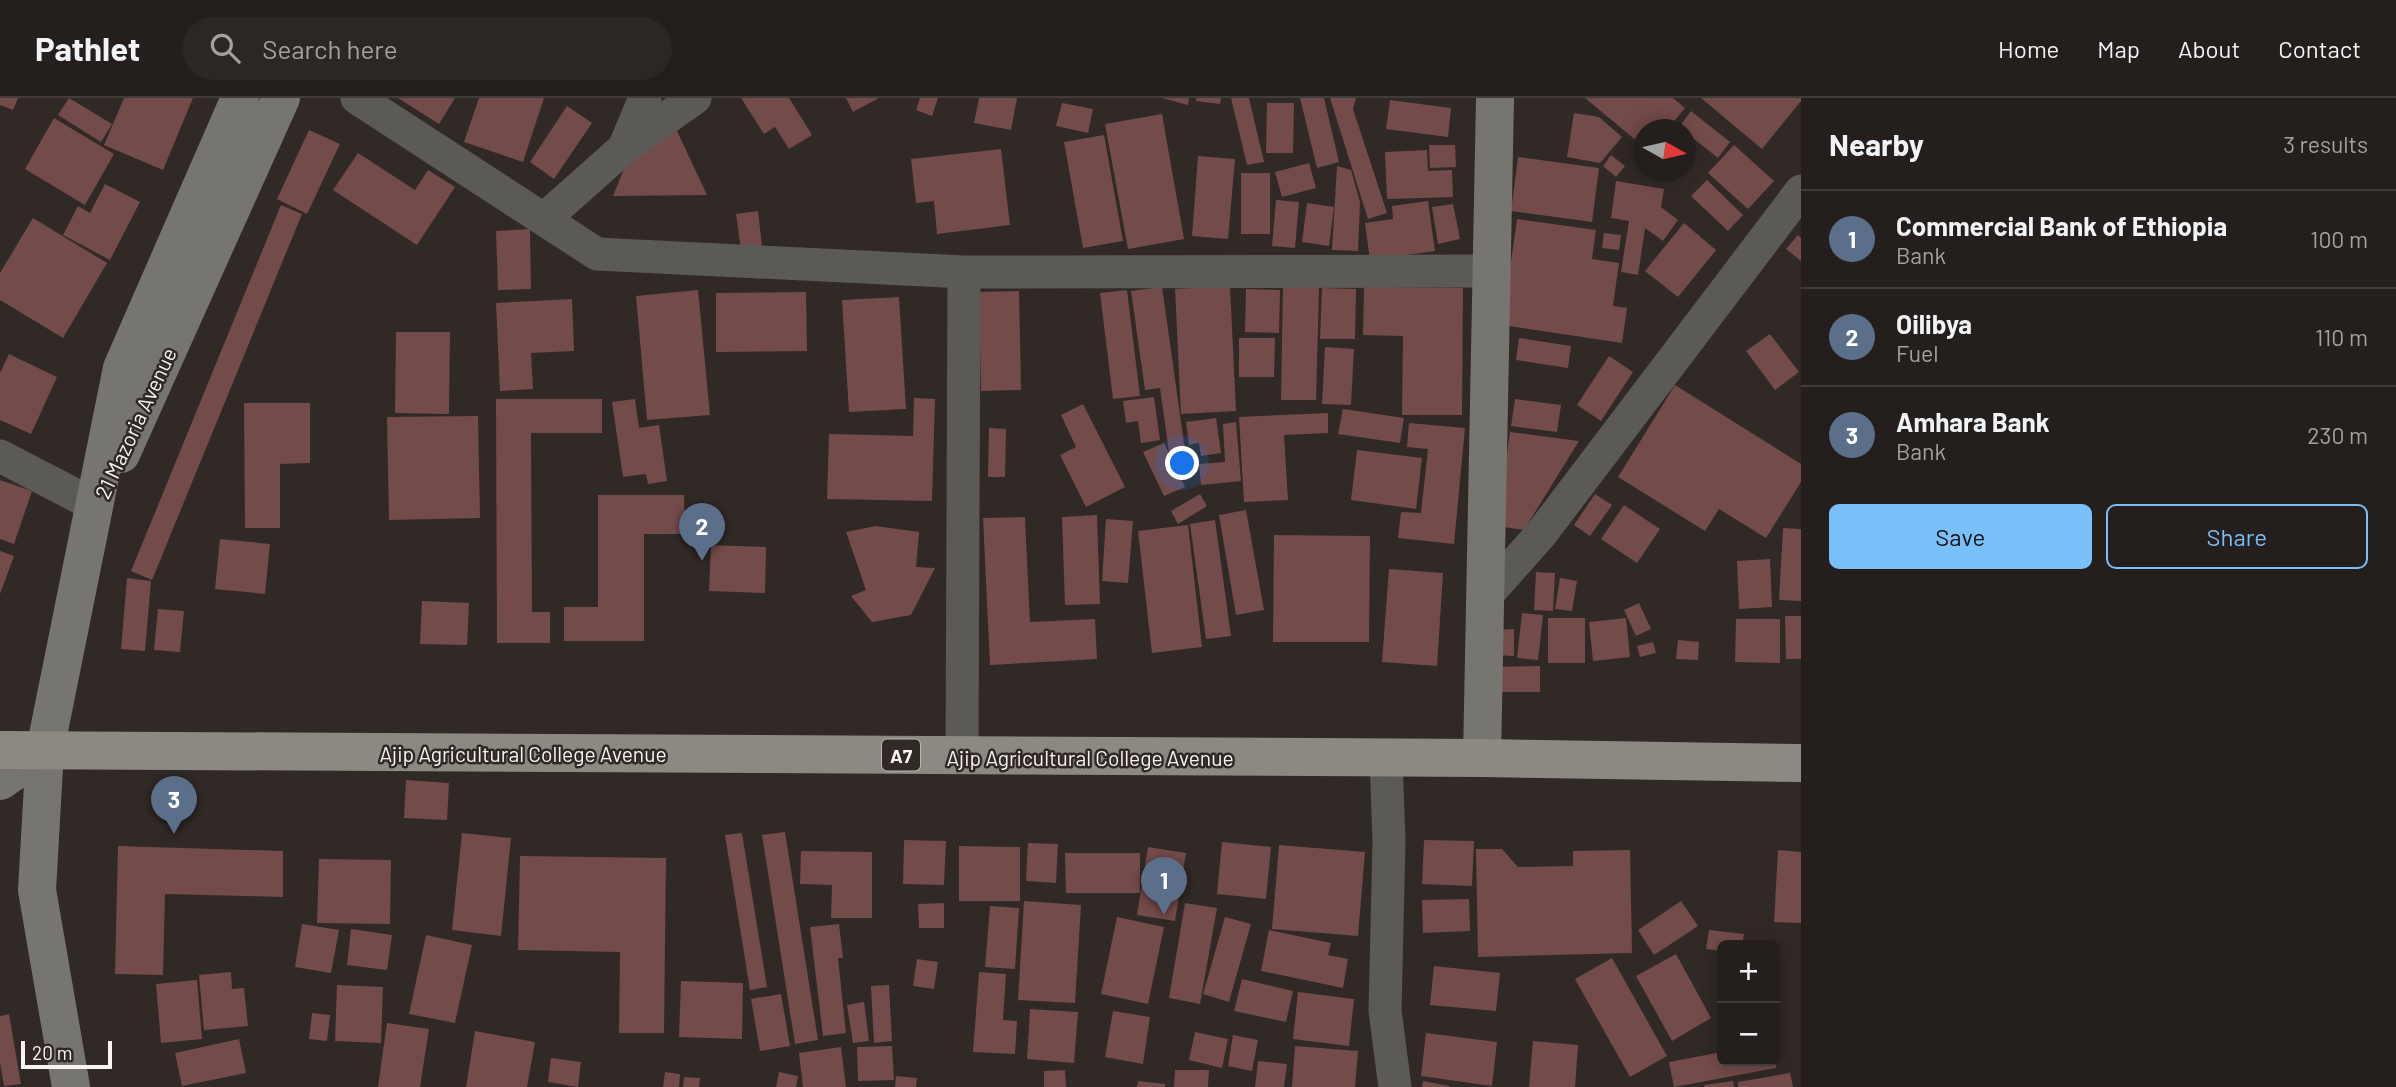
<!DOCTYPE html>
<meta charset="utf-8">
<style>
body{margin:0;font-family:Barlow,sans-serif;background:#2c2725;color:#f1f3f6}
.controls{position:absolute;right:21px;bottom:21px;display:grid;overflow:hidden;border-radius:10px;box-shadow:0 4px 18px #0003}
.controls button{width:63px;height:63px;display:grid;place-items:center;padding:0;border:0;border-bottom:2px solid #413d3b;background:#241f1c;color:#f1f3f6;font:35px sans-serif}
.compass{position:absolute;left:1633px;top:21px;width:63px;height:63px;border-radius:50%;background:#241f1c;box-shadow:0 4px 18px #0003;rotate:98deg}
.scale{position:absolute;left:21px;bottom:18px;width:91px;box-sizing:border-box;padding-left:7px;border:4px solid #f8f4f1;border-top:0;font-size:19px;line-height:24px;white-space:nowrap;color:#f8f4f1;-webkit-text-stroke:5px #302925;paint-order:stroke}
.you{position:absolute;left:1183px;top:366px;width:24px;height:24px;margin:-18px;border:5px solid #fff;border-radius:50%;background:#1a73e8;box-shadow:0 0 0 10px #1a73e833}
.badge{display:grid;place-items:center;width:46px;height:46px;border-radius:50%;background:#79bff8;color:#fff;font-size:23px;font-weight:700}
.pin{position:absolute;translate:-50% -58px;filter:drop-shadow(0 2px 4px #0008)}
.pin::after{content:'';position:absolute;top:37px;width:24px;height:21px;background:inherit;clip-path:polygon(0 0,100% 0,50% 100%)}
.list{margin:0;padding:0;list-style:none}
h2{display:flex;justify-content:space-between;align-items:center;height:91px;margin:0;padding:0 28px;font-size:30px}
h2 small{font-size:23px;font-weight:400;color:#a3a2a3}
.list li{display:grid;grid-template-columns:46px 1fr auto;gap:21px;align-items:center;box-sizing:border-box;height:98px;padding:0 28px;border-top:2px solid #413d3b}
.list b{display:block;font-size:26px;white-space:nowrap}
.list p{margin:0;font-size:23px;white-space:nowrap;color:#a3a2a3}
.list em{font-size:23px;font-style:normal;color:#a3a2a3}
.actions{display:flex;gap:14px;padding:21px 28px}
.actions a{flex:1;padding:16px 0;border:2px solid #79bff8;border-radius:10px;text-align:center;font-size:24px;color:#79bff8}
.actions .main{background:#79bff8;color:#111}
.icon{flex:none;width:38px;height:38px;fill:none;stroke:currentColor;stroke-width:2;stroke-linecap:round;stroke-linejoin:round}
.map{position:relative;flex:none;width:1801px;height:989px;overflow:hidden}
header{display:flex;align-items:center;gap:42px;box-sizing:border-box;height:98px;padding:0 35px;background:#241f1c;border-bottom:2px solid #413d3b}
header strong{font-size:33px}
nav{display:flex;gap:38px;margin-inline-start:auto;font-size:24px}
.search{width:490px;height:63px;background:#2c2725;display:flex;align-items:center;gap:18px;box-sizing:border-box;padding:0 24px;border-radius:38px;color:#a3a2a3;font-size:26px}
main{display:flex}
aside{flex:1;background:#241f1c}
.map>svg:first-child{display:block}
.building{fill:#734b4a}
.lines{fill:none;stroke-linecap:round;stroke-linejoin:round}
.street{stroke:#5c5a57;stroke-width:33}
.secondary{stroke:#77756f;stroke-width:38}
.primary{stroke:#8c8982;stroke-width:38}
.labels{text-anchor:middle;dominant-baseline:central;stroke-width:5;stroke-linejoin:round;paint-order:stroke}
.shield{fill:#302925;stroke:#bcb7b4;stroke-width:2}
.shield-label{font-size:19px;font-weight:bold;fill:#f8f4f1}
.street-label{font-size:21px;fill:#f8f4f1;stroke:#302925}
</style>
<header>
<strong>Pathlet</strong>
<div class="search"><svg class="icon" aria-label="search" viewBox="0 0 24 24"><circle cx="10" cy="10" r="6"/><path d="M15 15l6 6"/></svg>Search here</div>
<nav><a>Home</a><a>Map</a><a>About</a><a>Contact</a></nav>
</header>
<main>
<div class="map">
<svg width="1801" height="989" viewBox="0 0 1801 989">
<rect width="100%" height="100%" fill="#302925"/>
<path class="building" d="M0,0h18l-5,12 -13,-5z
M69,0l43,26 -11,18 -43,-27z
M124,0h69l-30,72 -59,-25z
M398,0h57l-16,26z
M479,0h65l-21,64 -59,-20z
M741,0h48l23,37 -23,14 -14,-22 -11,7z
M846,0h33l-26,14z
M920,0h18l-6,18 -16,-6z
M979,0h38l-6,32 -37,-7z
M1162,0h27l-1,7z
M1196,0h25l-1,6 -24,-3z
M1231,0h18l15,64 -17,3z
M1300,0h24l15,64 -22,6z
M1330,0h26l-3,11 34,104 -19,6z
M1585,0h88l12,10 -18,22h-23v17z
M1701,0h100v3l-39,48z
M1390,2l61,8 -3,29 -62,-8z
M1062,5l31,6 -5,24 -32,-7z
M1267,5h27l-1,50h-27z
M567,8l25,17 -38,56 -24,-17z
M1691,13l39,31 -12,16 -24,-19 -8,12v-21h-9z
M1574,15l25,4 23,20 -22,26 -33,-6z
M1162,16l22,125 -56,10 -23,-125z
M54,20l60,36 -29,51 -60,-36z
M309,32l31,14 -33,70 -30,-15z
M677,33l30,64 -94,1 17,-42z
M1104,37l19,106 -40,7 -19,-106z
M1429,47h26l1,22 -26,1z
M1734,47l40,36 -26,28 -40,-36z
M1001,51l9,76 -73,9 -3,-33 -18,2 -5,-44z
M1427,52l1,21 24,-1 1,27 -66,2 -2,-47z
M358,55l57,37 13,-20 27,17 -38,58 -84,-55z
M1611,57l14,11 -9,11 -13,-11z
M1198,58l37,3 -7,80 -36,-3z
M1518,59l81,11 -7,54 -81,-11z
M1309,65l7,25 -34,9 -7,-25z
M1337,68l14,4 9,32 -2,49 -26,-1z
M1241,75h29v61h-29z
M1707,82l36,35 -15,16 -37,-35z
M1616,83l48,8 -3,18 17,13 -15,21 -18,-13 -7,47 -17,-3 8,-51 -18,-3z
M105,86l35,18 -30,58 -47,-25 15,-29 12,7z
M1276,102l23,2 -4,46 -23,-2z
M1428,103l7,50 -65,9 -5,-37 28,-4 -1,-13z
M1307,105l27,4 -5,39 -27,-4z
M1453,106l7,35 -22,5 -6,-37z
M281,107l21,9 -150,366 -21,-9z
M758,113l4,35 -21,3 -5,-35z
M33,120l74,45 -44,75 -63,-38v-27z
M1517,121l79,11 -4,29 27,4 -6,43 14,2 -5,35 -120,-18z
M1684,125l32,27 -38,47 -33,-26z
M530,131l1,60 -33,1 -2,-59z
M1604,135l17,2 -2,15 -17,-2z
M1798,137l3,3v23l-15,-12z
M1230,188l6,125 -55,3 -6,-125z
M1283,188l36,1 -3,113h-35z
M1162,189l23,163 -16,2 -9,-64 -15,2 -14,-99z
M1364,189l99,1 -1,127h-60l1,-79 -40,-1z
M1322,190l34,1 -1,50h-35z
M1246,191l34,1 -1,43 -34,-1z
M698,192l12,125 -63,5 -11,-124z
M1127,192l13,106 -27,3 -13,-106z
M1019,193l2,99 -40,1 -2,-99z
M806,194l1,59 -91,1v-59z
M899,199l7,112 -57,3 -7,-112z
M572,201l2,52 -43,2 2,36 -33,2 -4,-88z
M396,234h54l-1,82 -54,-1z
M1770,236l29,38 -24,18 -29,-39z
M1239,240h36l-1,39h-35z
M1519,240l52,8 -3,22 -52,-8z
M1325,249l29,2 -3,56 -29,-1z
M9,256l48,23 -26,57 -31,-14v-47z
M1609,258l24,16 -32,49 -24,-16z
M1675,287l126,79v18l-35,56 -47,-29 -14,22 -87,-54z
M1154,299l6,43 -19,3 -3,-22 -12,2 -3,-22z
M914,300l21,1 -3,102 -105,-2 2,-65 84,2z
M496,301h106v34h-71l1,179h18v31h-53z
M635,301l4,29 20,-3 8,56 -19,3 -2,-10 -23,3 -11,-75z
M1515,301l46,6 -4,27 -46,-6z
M244,305h66v60l-30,1v64h-35z
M1083,306l42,83 -39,20 -26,-52 16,-8 -15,-32z
M1343,311l61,9 -4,25 -62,-9z
M1328,315v20l-44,2 4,65 -44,2 -5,-85z
M478,318l2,102 -91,2 -2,-103z
M1216,320l5,35 -20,3 -2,-13 -10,2 -3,-23z
M1236,324l5,59 -40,4 -2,-21 26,-2 -2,-38z
M1409,325l56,5 -11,116 -56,-6 3,-26 20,1 7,-64 -21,-2z
M989,330l17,1 -1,48h-17z
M1510,334l69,9 -55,89 -27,-4z
M1164,345l21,44 -21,9 -21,-44z
M1357,352l65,8 -6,51 -65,-9z
M0,382l32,11 -18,53 -14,-5z
M1200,396l7,12 -29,18 -7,-13z
M1595,396l17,11 -22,31 -16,-11z
M598,397h86l1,39h-41v107h-80v-34h34z
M1624,407l36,24 -23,34 -36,-24z
M1246,412l18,100 -28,5 -17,-100z
M1097,417l3,89 -35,1 -3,-88z
M1025,419l5,105 65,-3 2,40 -107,6 -7,-147z
M1106,421l27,2 -5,62 -26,-2z
M1215,422l16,116 -25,3 -16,-115z
M1188,427l14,122 -50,6 -14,-122z
M876,428l43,6 -3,35 19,1 -24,47 -39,7 -21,-26 15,-6 -20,-58z
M1783,430l18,1v72l-22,-1z
M1274,437l96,1 -1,106h-96z
M220,441l50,5 -5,50 -50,-5z
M711,447l55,2 -1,46 -56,-2z
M0,453l14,5 -14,38z
M1770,461l2,48 -33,2 -2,-48z
M1389,471l54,4 -6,93 -55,-4z
M1536,474l19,1 -2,38 -19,-1z
M127,480l24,3 -6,70 -24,-2z
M1560,480l17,3 -5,30 -17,-2z
M422,503l47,2 -2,42 -47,-1z
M1639,505l12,26 -15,7 -12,-26z
M158,511l26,2 -4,41 -26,-2z
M1522,515l21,2 -5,45 -21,-2z
M1785,518h16v43h-15z
M1548,520h37v45h-37z
M1626,520l4,39 -37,4 -4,-39z
M1736,521h44v44l-45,-1z
M1514,531v27l-19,-1v-25z
M1678,542l21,2 -1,18 -22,-1z
M1653,544l3,11 -16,4 -3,-11z
M1540,568v26h-46v-25z
M406,682l43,3 -2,37 -43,-2z
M785,734l33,208 -23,4 -33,-209z
M462,735l49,5 -10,98 -49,-6z
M742,735l25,154 -17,3 -25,-155z
M904,742l42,1 -2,44 -41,-1z
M1424,742l50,1 -2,45 -50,-2z
M1222,744l49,5 -5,52 -49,-5z
M1028,745l30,1 -2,39 -30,-2z
M1279,747l86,7 -7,84 -86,-7z
M118,748l165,5v46l-118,-3 -2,81 -48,-1z
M959,748l61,1v54h-61z
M1148,749l38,6 -11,68 -38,-6z
M1476,751h26l16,18 55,-1v-15l57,-1 2,103 -154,4z
M1778,752l23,2v71l-27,-1z
M801,753l71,1v66h-41l1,-33 -32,-1z
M1065,755h75v40h-74z
M520,758l146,2 -2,175h-45l1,-81 -102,-2z
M319,761l72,1 -1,64 -73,-1z
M1469,801l1,32 -47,2 -1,-33z
M1024,803l57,4 -6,98 -57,-3z
M1681,803l17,25 -44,29 -16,-25z
M944,805v25h-25l-1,-24z
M1185,805l32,5 -17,96 -31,-6z
M990,808l29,2 -4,61 -30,-2z
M1117,819l47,10 -16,77 -47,-10z
M1225,819l26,7 -22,78 -26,-8z
M302,826l37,6 -8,43 -36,-6z
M839,826l4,34h-5l8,75 -23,3 -13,-109z
M351,831l41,6 -5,35 -40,-5z
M1269,832l62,13 -3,12 20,4 -5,29 -82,-17z
M1709,832l35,4 -2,11h-20v6l-16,-2z
M426,837l46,10 -17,78 -46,-9z
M1676,856l35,64 -39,23 -36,-65z
M1612,860l55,98 -37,21 -55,-98z
M917,861l21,3 -4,27 -21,-3z
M1434,868l66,7 -4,38 -66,-6z
M231,874l1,17 12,-1 4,38 -44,4 -5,-55z
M979,874l27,2 -3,46 14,1 -2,33 -42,-2z
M1242,881l51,12 -7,31 -52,-11z
M197,882l5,59 -41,4 -5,-59z
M681,883l62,2 -1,56 -63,-2z
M337,887l46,2 -2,56 -46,-2z
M889,887l3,56 -18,2 -3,-57z
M1298,894l56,7 -5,47 -56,-7z
M781,896l9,52 -30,5 -9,-52z
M864,904l5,39 -16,2 -6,-38z
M1030,911l48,3 -4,51 -47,-4z
M1113,913l37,6 -7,47 -38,-7z
M312,915l18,2 -3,26 -18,-2z
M9,916l12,70 -17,2 -4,-24v-46z
M387,925l42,6 -9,58h-42z
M475,933l60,11 -8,45h-61z
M1195,934l33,7 -6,29 -33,-8z
M1426,935l71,9 -5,44 -71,-10z
M1233,937l25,5 -6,31 -24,-5z
M239,941l7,34 -64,13 -7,-33z
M1533,943l45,4 -3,42h-46z
M892,948l2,34 -36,1 -1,-34z
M1295,948l63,5 -3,36h-63z
M841,949l5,40h-43l-4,-34z
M1722,954v9h53l1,7 -102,19 -5,-25z
M551,960l30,4 -3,25 -30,-5z
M1258,963l29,3 -3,23h-29z
M1065,972l1,17h-22v-16z
M1175,972h34l-1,17h-34z
M665,974l15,2 -1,13h-16z
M779,974l19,4 -2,11h-20z
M1790,975l3,14h-55v-5z
M896,978l21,2 -1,9h-21z
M684,979l16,1 -1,9h-16z
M1138,983l27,3v3h-28z
M1423,983l26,5v1h-27z
M1733,983l1,6h-29l-1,-2z"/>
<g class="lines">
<path class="street" d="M357,0l240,156 367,18 526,-1
M624,50l21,-50
M544,121l80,-71 71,-50
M0,358l96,50
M1486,498l55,-62 260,-343
M962,658l2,-484
M1386,661l3,82 -4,170 10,76"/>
<path class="secondary" d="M121,356l160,-356
M1482,660l13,-660
M0,683l45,-31
M71,989l-34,-197 8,-140 77,-382 118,-270"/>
<path class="primary" d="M0,652l1482,8 319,5"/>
</g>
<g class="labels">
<rect class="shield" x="882" y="641.5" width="38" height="31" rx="5"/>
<g class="shield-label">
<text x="901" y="657">A7</text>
</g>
<g class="street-label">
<text transform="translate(135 325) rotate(-65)">21 Mazoria Avenue</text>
<text x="523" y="655">Ajip Agricultural College Avenue</text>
<text x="1090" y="659">Ajip Agricultural College Avenue</text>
</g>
</g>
</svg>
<div class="controls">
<button>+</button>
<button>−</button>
</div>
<svg class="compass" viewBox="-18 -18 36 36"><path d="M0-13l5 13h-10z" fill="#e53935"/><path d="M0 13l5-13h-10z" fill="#a3a2a3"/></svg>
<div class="scale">20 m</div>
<div class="you"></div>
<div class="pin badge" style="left:1164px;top:817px;background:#5c6f8a">1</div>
<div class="pin badge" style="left:702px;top:463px;background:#5c6f8a">2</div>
<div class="pin badge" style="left:174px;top:736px;background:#5c6f8a">3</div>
</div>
<aside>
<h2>Nearby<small>3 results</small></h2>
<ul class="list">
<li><span class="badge" style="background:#5c6f8a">1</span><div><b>Commercial Bank of Ethiopia</b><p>Bank</p></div><em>100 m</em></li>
<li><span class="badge" style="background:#5c6f8a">2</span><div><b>Oilibya</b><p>Fuel</p></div><em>110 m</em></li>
<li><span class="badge" style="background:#5c6f8a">3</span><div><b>Amhara Bank</b><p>Bank</p></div><em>230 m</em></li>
</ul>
<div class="actions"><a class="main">Save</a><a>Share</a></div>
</aside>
</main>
